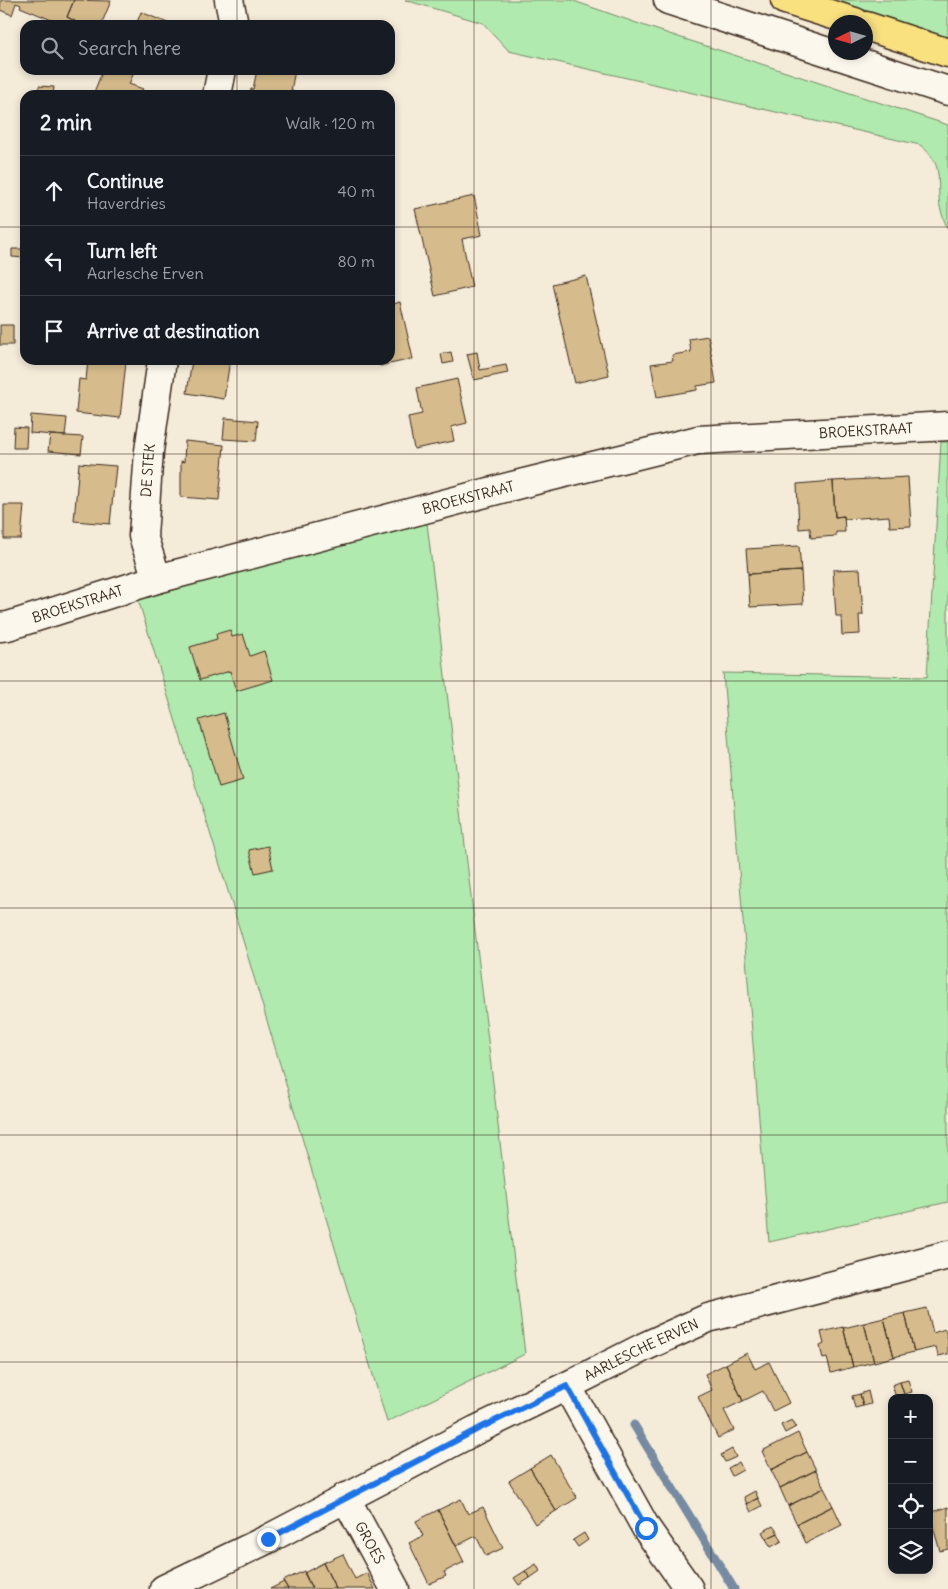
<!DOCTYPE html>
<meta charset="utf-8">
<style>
body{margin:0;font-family:Delius,sans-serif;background:#20242c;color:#f1f3f6}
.controls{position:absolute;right:15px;bottom:15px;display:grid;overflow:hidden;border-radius:10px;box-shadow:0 2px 8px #0003}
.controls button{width:45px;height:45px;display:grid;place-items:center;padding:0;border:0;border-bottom:1px solid #363941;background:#171b24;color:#f1f3f6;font:25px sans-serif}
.compass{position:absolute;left:828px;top:15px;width:45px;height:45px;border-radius:50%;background:#171b24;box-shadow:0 2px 8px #0003;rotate:265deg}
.stop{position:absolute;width:15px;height:15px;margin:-11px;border:4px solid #1a73e8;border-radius:50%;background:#fff}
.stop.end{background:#1a73e8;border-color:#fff;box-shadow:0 1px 5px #0008}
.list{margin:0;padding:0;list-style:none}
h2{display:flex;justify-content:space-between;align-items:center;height:65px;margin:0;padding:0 20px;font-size:21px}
h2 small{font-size:16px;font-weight:400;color:#9ea1a6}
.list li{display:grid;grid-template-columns:32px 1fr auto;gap:15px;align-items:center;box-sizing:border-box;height:70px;padding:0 20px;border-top:1px solid #363941}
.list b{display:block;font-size:19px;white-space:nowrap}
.list p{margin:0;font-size:16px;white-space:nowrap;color:#9ea1a6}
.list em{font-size:16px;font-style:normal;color:#9ea1a6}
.icon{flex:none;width:28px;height:28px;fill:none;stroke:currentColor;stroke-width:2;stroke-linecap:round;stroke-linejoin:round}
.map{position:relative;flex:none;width:948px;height:1589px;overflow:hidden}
.search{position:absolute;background:#171b24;box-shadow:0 2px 8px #0003;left:20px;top:20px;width:375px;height:55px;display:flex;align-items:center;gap:12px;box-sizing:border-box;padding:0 18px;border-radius:15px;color:#9ea1a6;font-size:19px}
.panel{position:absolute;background:#171b24;box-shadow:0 2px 8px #0003;left:20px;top:90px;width:375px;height:275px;border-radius:15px}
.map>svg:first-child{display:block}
.green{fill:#b0eaae;stroke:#768a66}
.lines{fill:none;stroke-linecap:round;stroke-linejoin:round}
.stream{stroke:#768ba1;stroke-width:9}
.building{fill:#d6bc8c;stroke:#3b2a1e}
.minor-casing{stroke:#3b2a1e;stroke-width:31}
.major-casing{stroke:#3b2a1e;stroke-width:31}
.minor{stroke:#fbf7ec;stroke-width:28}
.major{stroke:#fae180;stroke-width:28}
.route{stroke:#1a73e8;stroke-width:6}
.grid{fill:none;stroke:#3b2a1e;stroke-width:1;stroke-opacity:0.55}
.labels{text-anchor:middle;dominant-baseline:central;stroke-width:4.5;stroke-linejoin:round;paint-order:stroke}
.street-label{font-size:14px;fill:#3b2a1e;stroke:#fbf7ec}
</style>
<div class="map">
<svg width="948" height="1589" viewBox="0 0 948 1589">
<rect width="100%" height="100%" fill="#f4ebd9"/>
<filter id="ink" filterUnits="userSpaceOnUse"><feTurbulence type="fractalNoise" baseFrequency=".02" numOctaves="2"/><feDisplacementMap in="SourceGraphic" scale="10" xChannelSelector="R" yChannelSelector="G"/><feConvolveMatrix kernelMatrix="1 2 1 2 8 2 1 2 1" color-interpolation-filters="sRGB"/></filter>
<g filter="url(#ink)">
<path class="green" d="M405,0h166l77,27 300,98v105c-3,-7 -6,-15 -8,-23 -4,-27 5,-43 -20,-62l-411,-94 -26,-28z
M840,0h108v38l-107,-36 1,-1z
M941,442h7v760l-179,40 -46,-569 204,4z
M427,523l98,831 -138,68 -151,-505 -99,-321 195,-52z"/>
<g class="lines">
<path class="stream" d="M634,1425l100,164"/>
</g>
<path class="building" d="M1,0h73l-7,17 8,4 -1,4h-10l-44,-18 1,-2 -5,-2 -4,12 -12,-5z
M74,0l37,1 -10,24h-27l1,-4 -8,-4z
M141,12l29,12v1h-34z
M103,70h32l-6,14 14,5 -3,6h-39l-7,-3z
M257,70h38l-4,21h2l-1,4h-42l1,-6h2z
M39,86l15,1 -1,8h-15z
M474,196l8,39 -20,4 10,48 -37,9 -20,-87z
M12,249h13v9l-13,-1z
M586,276l23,99 -34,8 -23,-99z
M400,302l13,57 -33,7 -1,-6h11v-55z
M0,325h13v20h-13z
M708,336l8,47 -19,3v4l-40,7 -6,-33 22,-3 -1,-6 19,-3 -2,-13z
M451,352l2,10 -10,2 -2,-10z
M477,352l3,18 26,-5 2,8 -34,7 -7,-26z
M88,360l38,2 -6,56 -44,-5 3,-34 7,1z
M192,360h38l-6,39 -37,-6z
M457,379l10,44 -16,4 3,14 -40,8 -6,-32 14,-3 -5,-26z
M31,415l36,3 -2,18 -35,-3z
M225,418l33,3 -2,20 -33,-2z
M14,427l13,1 -1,20h-13z
M50,435l33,2 -2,17 -33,-3z
M185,441l39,4 -5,55 -38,-3v-36l3,1z
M79,463l37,3 -6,58 -36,-3z
M908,477l3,49 -21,1 -1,-11 -44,3 -1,-3 -9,1 -2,-36z
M833,481l2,36 9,-1 1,16h-9v4l-25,2 -1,-10 -11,1 -2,-45z
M4,505h20l-3,34h-17z
M799,546l2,25 -53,3 -2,-25z
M860,569l3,46h-4l1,19 -18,1 -1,-19h-5l-3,-46z
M801,571l2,33 -53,3 -2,-33z
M230,630l2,7 11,-3 7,22 14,-5 9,29 -37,11 -6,-20 -30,9 -10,-33 27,-8 -1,-5z
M224,713l19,67 -24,7 -20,-67z
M268,846l5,23 -18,4 -6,-23z
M927,1308l6,25 12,-4 3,11v14l-10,2 -2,-9 -22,5 -9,-39z
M905,1313l9,39 -20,5 -10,-39z
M884,1318l10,39 -20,5 -10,-39z
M864,1323l10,39 -21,5 -10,-40 1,1z
M843,1327l10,40 -22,6 -4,-15 -4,1 -3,-13 4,-2 -3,-12z
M747,1353l8,16 14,-7 20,41 -16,8 -10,-20 -20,10 -17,-37z
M726,1364l17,37 -19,9 10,20 -16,8 -20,-41 14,-7 -7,-16z
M908,1380l4,12 -8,2 -4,-12z
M900,1382l4,12 -8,3 -4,-12z
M868,1391l3,13 -8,2 -3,-12z
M860,1394l3,12 -8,2 -3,-12z
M792,1420l4,7 -11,6 -4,-8z
M798,1433l9,19 -36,18 -9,-19z
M732,1449l4,8 -11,5 -4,-7z
M807,1452l9,18 -36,18 -9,-18z
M551,1455l26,43 -21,13 -26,-43z
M739,1462l4,8 -11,6 -4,-8z
M530,1468l26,43 -21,13 -26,-43z
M816,1470l8,18 -36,18 -8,-18z
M824,1488l9,18 -36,18 -9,-18z
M755,1491l3,7 -11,6 -3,-7z
M758,1498l4,8 -11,6 -4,-8z
M461,1499l7,15 15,-7 20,41 -17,8 -10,-20 -20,10 -18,-36z
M833,1506l9,19 -36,18 -9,-19z
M948,1507v42l-8,2 -11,-38z
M438,1510l26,52 -20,10 2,4 -17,8 -20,-41 14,-7 -7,-15z
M773,1526l5,7 -12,6 -4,-7z
M584,1533l4,7 -10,7 -5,-7z
M778,1533l4,8 -11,6 -5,-8z
M343,1554l12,25 12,-6 8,16h-39l-13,-26z
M323,1563l13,26h-24l-8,-16z
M536,1564l4,7 -10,7 -5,-7z
M304,1571l8,18h-24l-5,-8z
M525,1571l5,7 -11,7 -5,-7z
M284,1582l4,7h-18z"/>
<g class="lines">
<defs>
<g id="minor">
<path d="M229,0l4,19 -1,6"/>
<path d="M668,0l280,91"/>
<path d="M217,95l5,-25"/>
<path id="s1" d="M157,579l-14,-43 6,-85 13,-91"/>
<path id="s2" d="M0,627l8,-1 149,-47 363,-95 178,-44 250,-14"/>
<path d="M567,1386l79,142 43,61"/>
<path id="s3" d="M345,1497l50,92"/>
<path id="s4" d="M164,1589l104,-50 208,-109 91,-44 79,-40 62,-28 240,-63"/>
</g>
<path id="major" d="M785,0l70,22
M866,26l82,27"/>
</defs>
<use href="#minor" class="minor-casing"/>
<use href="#major" class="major-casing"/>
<use href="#minor" class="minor"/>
<use href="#major" class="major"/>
</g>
</g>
<g class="lines" filter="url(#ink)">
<path class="route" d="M268,1539l208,-109 91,-44 79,142"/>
</g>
<path class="grid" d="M237,0v25M474,0v1589M711,0v1589M237,70v25M0,227h25M390,227h558M237,360v1229M0,454h948M0,681h948M0,908h948M0,1135h948M0,1362h948"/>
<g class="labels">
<g class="street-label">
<text stroke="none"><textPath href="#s2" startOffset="891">BROEKSTRAAT</textPath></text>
<text stroke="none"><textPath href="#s1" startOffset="111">DE STEK</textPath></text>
<text stroke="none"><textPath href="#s2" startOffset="486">BROEKSTRAAT</textPath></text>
<text stroke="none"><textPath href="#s2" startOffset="81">BROEKSTRAAT</textPath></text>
<text stroke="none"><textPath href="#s4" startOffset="534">AARLESCHE ERVEN</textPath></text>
<text stroke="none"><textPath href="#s3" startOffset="52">GROES</textPath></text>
</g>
</g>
</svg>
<div class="controls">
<button>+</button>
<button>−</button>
<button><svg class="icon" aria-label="locate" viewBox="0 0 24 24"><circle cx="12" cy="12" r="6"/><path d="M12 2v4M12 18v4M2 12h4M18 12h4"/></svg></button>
<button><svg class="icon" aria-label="layers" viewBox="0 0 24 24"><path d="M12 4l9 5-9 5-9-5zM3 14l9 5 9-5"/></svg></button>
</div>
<svg class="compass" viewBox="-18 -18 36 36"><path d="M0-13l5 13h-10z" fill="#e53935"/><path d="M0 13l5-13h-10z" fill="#9ea1a6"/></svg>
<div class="stop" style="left:646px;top:1528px"></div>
<div class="stop end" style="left:268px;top:1539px"></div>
<div class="search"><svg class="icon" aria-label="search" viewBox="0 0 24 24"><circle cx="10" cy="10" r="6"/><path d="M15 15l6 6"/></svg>Search here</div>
<section class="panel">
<h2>2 min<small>Walk · 120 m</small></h2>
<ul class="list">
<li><svg class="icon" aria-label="ahead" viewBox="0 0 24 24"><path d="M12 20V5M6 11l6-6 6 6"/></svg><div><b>Continue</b><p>Haverdries</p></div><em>40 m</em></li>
<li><svg class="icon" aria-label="left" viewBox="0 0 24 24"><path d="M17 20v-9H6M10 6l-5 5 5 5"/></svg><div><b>Turn left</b><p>Aarlesche Erven</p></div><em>80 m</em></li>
<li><svg class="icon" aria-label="arrive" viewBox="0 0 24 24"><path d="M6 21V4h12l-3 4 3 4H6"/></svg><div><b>Arrive at destination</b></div></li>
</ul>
</section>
</div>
